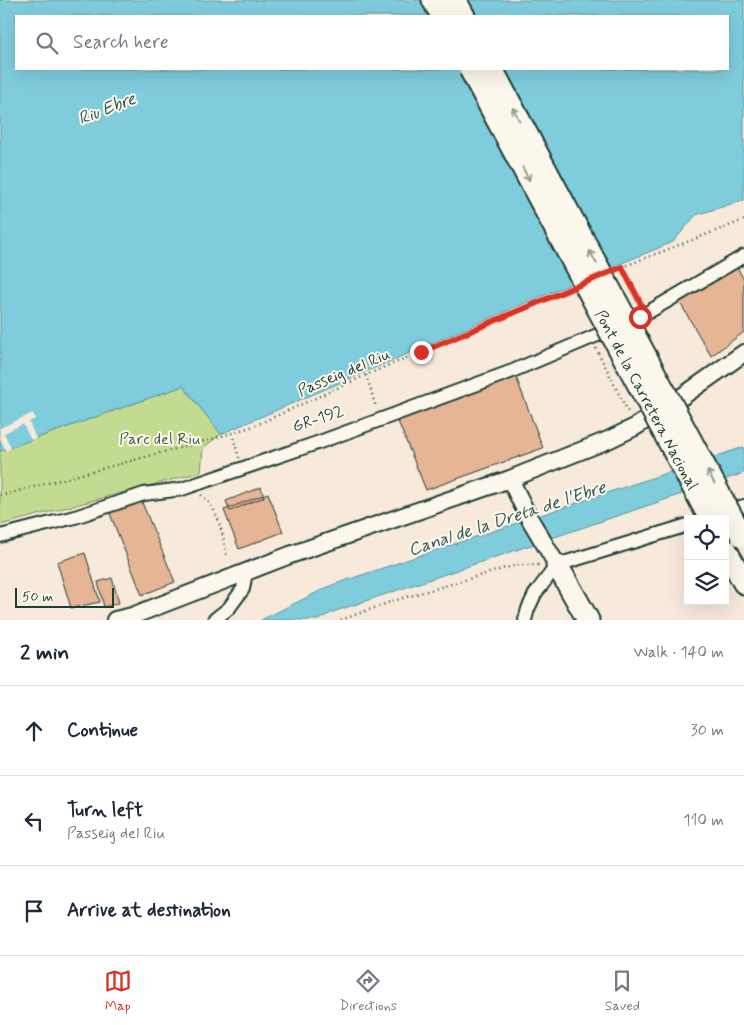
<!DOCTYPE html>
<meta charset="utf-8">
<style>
body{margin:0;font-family:Mynerve,sans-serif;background:#f6f6f7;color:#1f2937}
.controls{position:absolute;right:15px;bottom:15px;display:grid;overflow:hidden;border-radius:0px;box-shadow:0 5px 20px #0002}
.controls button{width:45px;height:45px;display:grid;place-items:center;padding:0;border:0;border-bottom:1px solid #e0e1e3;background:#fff;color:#1f2937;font:25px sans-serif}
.scale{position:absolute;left:15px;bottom:12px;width:99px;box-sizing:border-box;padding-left:5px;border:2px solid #1f3d34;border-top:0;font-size:14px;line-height:18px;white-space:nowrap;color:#1f3d34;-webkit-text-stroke:4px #fbf7ec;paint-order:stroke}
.stop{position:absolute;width:15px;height:15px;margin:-11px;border:4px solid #d93025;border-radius:50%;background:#fff}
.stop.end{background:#d93025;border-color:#fff;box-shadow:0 1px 5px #0008}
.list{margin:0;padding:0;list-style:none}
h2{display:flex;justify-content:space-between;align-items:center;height:65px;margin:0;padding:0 20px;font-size:21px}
h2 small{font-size:16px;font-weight:400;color:#747a83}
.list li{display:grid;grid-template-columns:32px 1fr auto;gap:15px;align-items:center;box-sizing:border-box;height:90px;padding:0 20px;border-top:1px solid #e0e1e3}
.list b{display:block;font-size:19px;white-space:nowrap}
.list p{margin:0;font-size:16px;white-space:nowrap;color:#747a83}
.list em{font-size:16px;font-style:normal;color:#747a83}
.icon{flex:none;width:28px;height:28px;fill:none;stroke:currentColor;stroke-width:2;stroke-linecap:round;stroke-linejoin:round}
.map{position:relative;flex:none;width:744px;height:620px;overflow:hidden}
.search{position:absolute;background:#fff;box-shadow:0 5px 20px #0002;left:15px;right:15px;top:15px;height:55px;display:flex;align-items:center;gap:12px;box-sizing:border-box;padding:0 18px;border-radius:0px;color:#747a83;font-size:19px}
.sheet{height:335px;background:#fff}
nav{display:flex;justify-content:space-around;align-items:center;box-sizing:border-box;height:70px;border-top:1px solid #e0e1e3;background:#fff;font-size:14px;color:#747a83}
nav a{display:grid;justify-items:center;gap:2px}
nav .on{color:#d93025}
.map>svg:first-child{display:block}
.green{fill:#c3db91;stroke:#718c62}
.water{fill:#7fccdd;stroke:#599399;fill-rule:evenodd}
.pier{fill:#f7eadb}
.building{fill:#e5b595;stroke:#1f3d34}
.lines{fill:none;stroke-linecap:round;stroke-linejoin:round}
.street-casing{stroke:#1f3d34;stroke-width:16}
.secondary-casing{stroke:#1f3d34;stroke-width:20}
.highway-casing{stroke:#1f3d34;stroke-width:25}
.path{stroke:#1f3d34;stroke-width:2.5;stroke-dasharray:1 4;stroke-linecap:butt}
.street{stroke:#fbf7ec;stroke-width:12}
.secondary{stroke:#fbf7ec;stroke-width:16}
.highway{stroke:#fbf7ec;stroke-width:21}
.highway-bridge-casing{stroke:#1f3d34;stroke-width:25;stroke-linecap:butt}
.highway-bridge{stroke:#fbf7ec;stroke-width:21}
.oneway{stroke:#8d9a90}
.route{stroke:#d93025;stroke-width:6}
.labels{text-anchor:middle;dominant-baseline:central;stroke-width:4;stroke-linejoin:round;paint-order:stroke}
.street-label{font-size:16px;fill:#1f3d34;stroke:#fbf7ec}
.park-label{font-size:16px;fill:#405d47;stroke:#fbf7ec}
.water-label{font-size:18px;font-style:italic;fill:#325a56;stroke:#fbf7ec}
</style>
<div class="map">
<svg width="744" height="620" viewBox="0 0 744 620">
<rect width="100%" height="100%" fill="#f7eadb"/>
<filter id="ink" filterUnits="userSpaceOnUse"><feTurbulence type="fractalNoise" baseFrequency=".02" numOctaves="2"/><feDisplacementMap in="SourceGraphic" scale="10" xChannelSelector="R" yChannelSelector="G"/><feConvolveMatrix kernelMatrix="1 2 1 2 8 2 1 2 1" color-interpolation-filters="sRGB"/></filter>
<g filter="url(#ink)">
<path class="green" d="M183,386l38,48 -18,14 -2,24 -201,53v-74z"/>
<path class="water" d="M0,0h744v200l-48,15 -23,27 -150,62 -302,130 -38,-48 -183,65zM16,16h712v53h-712z
M744,447v26l-411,139 -15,8h-57l71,-35z"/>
<path class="pier" d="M33,413l2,6 -6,3 7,17 -5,1 -8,-16 -19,9 7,15 -5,3 -6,-13v-10z"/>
<path class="building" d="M737,267l7,13v52l-33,24 -32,-55z
M516,377l27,71 -117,42 -29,-71z
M261,487l3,10 -34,14 -4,-10z
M268,493l15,39 -44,17 -15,-39z
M141,500l34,82 -33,13 -33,-84z
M85,553l15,49 -29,6 -14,-46z
M112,578l7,25 -15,4 -6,-25z"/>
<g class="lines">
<defs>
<path id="street" d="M723,513l21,-7
M0,536l75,-19 69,-23 38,-5 135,-46 193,-71 130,-55 104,-61
M214,620l15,-12 14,-19 3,-17
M525,620l3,-11 7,-15 22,-29 131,-40"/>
<path id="secondary" d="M510,479l18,37 29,49
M115,620l17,-4 158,-61 220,-76 98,-39 27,-13 38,-24 71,-50"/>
<path id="highway" d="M433,0l9,16
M455,0l9,16
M725,548l19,35
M557,565l31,55"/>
</defs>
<use href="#street" class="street-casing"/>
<use href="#secondary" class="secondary-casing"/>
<use href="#highway" class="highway-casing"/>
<path class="path" d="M622,267l18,37
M617,269l127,-49
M596,348l33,66
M366,375l10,32
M232,433l7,25
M201,495c17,11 23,44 26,63
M0,496l216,-58 38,-12 112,-51 202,-85
M341,620l52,-19 123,-36h25"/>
<use href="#street" class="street"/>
<use href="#secondary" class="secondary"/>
<use href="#highway" class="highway"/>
<defs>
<g id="highway-bridge">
<path id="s1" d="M470,69l240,450"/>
<path d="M492,69l250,467"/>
</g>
</defs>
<use href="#highway-bridge" class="highway-bridge-casing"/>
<use href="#highway-bridge" class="highway-bridge"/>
</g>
<defs><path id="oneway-shaft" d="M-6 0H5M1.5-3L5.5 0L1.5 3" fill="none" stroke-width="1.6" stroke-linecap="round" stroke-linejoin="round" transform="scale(1.25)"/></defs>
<g class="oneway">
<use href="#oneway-shaft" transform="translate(516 114) rotate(-118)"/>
<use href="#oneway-shaft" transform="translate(526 174) rotate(62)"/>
<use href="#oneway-shaft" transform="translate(593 257) rotate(-118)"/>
<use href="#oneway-shaft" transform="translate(711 477) rotate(-118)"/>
</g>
</g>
<g class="lines" filter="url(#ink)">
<path class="route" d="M421,352l201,-85 24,47 -6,3"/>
</g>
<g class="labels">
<g class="street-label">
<text transform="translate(344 373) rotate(-23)">Passeig del Riu</text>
<text stroke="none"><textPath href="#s1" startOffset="375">Pont de la Carretera Nacional</textPath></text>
<text transform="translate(318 419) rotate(-19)">GR-192</text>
</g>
<g class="park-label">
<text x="160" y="439">Parc del Riu</text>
</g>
<g class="water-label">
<text transform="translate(107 109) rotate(-21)">Riu Ebre</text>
<text transform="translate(507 519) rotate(-18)">Canal de la Dreta de l'Ebre</text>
</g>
</g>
</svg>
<div class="controls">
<button><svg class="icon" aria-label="locate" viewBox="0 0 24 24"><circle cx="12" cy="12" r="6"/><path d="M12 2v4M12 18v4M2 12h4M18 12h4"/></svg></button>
<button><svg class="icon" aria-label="layers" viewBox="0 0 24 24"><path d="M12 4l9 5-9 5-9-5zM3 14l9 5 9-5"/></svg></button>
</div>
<div class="scale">50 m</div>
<div class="stop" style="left:640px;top:317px"></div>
<div class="stop end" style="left:421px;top:352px"></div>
<div class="search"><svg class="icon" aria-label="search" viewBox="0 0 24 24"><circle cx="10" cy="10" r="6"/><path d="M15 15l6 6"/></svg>Search here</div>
</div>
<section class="sheet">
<h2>2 min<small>Walk · 140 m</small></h2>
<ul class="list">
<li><svg class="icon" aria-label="ahead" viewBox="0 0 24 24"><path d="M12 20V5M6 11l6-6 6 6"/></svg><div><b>Continue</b></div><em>30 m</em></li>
<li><svg class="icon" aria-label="left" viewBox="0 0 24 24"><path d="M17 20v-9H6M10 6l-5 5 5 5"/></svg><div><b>Turn left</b><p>Passeig del Riu</p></div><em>110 m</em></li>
<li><svg class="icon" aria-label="arrive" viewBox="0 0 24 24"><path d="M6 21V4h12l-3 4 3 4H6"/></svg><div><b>Arrive at destination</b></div></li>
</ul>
</section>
<nav>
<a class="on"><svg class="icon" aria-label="map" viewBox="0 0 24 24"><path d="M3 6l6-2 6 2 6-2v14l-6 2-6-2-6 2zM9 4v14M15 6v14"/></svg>Map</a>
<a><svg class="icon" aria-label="directions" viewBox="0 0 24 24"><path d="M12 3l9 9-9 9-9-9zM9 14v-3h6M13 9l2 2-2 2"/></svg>Directions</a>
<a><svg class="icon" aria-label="saved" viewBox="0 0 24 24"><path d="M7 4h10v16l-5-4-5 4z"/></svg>Saved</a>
</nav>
